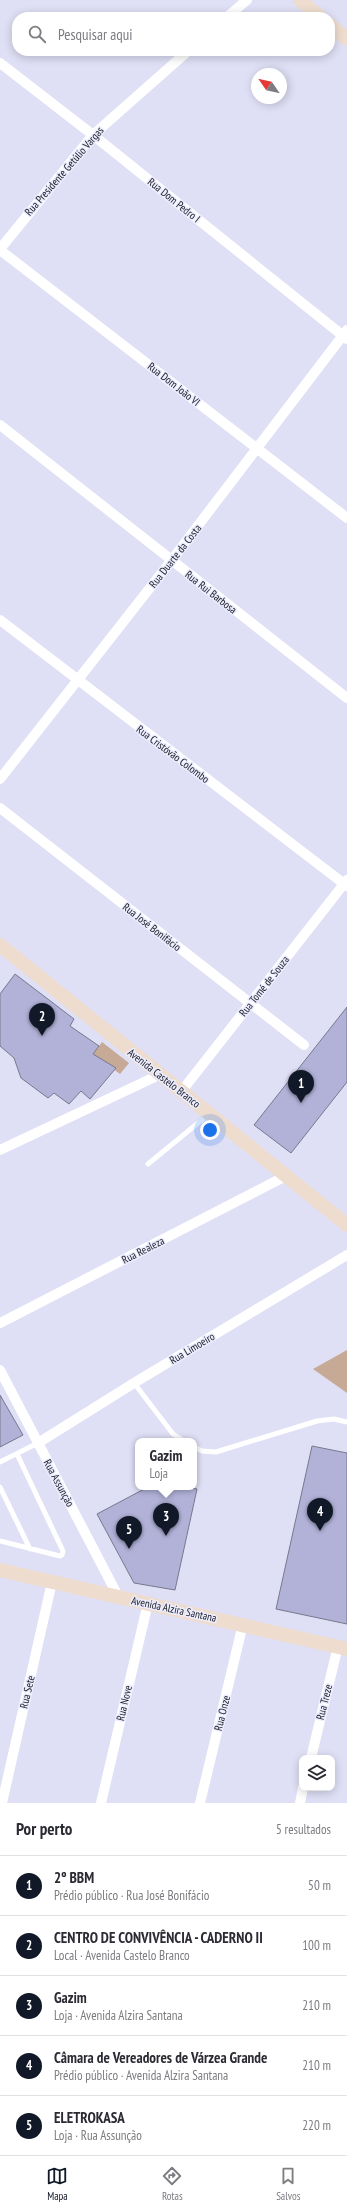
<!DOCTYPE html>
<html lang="pt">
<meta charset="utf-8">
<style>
body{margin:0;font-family:"PT Sans Narrow",sans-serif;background:#f7f7f7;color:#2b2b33}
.controls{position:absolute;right:12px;bottom:12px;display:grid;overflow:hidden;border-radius:8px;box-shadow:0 2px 10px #0003}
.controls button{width:36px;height:36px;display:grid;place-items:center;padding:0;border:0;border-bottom:1px solid #e1e1e2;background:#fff;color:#2b2b33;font:20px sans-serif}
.compass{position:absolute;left:251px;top:68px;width:36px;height:36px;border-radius:50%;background:#fff;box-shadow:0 2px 10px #0003;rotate:304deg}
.you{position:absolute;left:210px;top:1130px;width:14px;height:14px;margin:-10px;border:3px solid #fff;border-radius:50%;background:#1a73e8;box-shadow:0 0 0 6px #1a73e833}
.badge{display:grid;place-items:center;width:26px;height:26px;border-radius:50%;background:#111827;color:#fff;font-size:13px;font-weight:700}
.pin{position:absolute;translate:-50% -33px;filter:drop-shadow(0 1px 2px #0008)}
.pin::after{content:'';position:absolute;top:21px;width:14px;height:12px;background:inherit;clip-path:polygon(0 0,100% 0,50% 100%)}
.popup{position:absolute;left:135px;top:1438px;width:62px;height:52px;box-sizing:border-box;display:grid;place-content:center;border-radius:8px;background:#fff;filter:drop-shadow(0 1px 3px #0005);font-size:13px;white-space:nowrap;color:#7c7c81}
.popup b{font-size:15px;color:#2b2b33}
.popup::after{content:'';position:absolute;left:50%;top:100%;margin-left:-8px;border:8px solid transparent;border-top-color:#fff}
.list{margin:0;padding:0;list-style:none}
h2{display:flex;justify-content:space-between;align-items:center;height:52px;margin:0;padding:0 16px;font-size:17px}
h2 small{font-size:13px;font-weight:400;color:#7c7c81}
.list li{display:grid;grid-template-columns:26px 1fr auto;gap:12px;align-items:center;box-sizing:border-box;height:60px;padding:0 16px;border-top:1px solid #e1e1e2}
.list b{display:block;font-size:15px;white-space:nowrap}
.list p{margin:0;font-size:13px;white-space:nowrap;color:#7c7c81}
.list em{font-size:13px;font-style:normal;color:#7c7c81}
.icon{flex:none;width:22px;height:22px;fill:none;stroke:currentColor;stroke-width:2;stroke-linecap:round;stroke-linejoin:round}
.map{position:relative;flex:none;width:347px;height:1803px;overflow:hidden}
.search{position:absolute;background:#fff;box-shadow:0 2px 10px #0003;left:12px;right:12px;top:12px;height:44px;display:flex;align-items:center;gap:10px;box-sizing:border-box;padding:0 14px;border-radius:16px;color:#7c7c81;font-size:15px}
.sheet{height:352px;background:#fff}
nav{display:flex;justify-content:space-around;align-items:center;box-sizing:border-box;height:56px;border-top:1px solid #e1e1e2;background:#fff;font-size:11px;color:#7c7c81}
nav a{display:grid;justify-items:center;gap:2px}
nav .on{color:#111827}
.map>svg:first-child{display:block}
.green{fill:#c6aa96}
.building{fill:#b2b2d9;stroke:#78788c}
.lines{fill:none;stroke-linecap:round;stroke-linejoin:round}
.lane{stroke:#fff;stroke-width:5}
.street{stroke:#fff;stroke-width:10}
.secondary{stroke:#eeddcf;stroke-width:14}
.labels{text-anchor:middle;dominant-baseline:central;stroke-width:3;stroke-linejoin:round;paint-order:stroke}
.street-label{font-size:11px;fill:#1b1b23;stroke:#ecedff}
</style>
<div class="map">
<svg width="347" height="1803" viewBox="0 0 347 1803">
<rect width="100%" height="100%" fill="#dfdff5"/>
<path class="green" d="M102,1042l27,21 -9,11 -27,-20z
M347,1350v43l-34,-24z"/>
<path class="building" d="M15,974l59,45 -4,7 29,20 -6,8 23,14 -26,31 -9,-8 -12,13 -15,-11 -6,5 -27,-20 -7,-20 -14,-12v-52z
M347,1007v75l-56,71 -37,-28z
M0,1395l23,40 -23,12z
M312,1446l35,7v171l-71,-15z
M148,1487h38l11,2 -22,101 -41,-7 -37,-69z"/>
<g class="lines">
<path class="lane" d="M148,1164l61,-50
M134,1383l39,51 11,7
M194,1447l8,4 14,1 101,-31 17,-2 13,3
M0,1462l38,-19
M0,1487l30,62
M0,1541l60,15 2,-1 1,-4 -46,-97"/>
<path class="street" d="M227,17l20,-17
M0,63l93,72 254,204
M0,249l93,-114 95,-84
M0,250l347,268
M0,425l347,273
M0,620l347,266
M0,779l171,-218 176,-231
M0,808l304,237
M181,1092l166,-212
M0,1150l159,-75
M0,1323l286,-147
M0,1370l118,226
M38,1443l96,-60 213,-128
M311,1758l27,-112
M2,1803l50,-221
M101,1803l47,-200
M200,1803l43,-179
M300,1803l3,-15"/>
<path class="secondary" d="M300,0l20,17
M330,25l17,14
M0,945l347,280
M0,1570l347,79"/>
</g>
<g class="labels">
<g class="street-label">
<text transform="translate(64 171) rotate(-49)">Rua Presidente Getúlio Vargas</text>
<text transform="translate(174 200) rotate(39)">Rua Dom Pedro I</text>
<text transform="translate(174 384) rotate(38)">Rua Dom João VI</text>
<text transform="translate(175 556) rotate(-52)">Rua Duarte da Costa</text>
<text transform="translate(211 592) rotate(38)">Rua Rui Barbosa</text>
<text transform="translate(173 754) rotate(37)">Rua Cristóvão Colombo</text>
<text transform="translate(152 927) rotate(38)">Rua José Bonifácio</text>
<text transform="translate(264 986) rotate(-52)">Rua Tomé de Souza</text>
<text transform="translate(164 1078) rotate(38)">Avenida Castelo Branco</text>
<text transform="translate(143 1250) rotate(-27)">Rua Realeza</text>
<text transform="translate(192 1348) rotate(-31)">Rua Limoeiro</text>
<text transform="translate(59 1483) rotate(62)">Rua Assunção</text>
<text transform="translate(174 1609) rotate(12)">Avenida Alzira Santana</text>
<text transform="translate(27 1692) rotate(-77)">Rua Sete</text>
<text transform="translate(324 1702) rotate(-76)">Rua Treze</text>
<text transform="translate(124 1703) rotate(-77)">Rua Nove</text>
<text transform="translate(222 1713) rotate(-76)">Rua Onze</text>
</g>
</g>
</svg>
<div class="controls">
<button><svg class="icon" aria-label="layers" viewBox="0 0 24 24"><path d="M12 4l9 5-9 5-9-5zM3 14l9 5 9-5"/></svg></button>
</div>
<svg class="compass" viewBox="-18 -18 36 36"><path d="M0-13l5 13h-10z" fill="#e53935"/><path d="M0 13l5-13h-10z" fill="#7c7c81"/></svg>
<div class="you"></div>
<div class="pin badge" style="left:301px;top:1103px">1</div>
<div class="pin badge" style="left:42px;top:1036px">2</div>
<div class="pin badge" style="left:166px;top:1536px">3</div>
<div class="popup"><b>Gazim</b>Loja</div>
<div class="pin badge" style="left:320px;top:1531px">4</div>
<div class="pin badge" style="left:129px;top:1549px">5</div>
<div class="search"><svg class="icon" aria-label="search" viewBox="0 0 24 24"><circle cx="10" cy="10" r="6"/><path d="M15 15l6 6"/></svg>Pesquisar aqui</div>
</div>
<section class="sheet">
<h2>Por perto<small>5 resultados</small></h2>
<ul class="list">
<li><span class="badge">1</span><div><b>2º BBM</b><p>Prédio público · Rua José Bonifácio</p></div><em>50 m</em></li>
<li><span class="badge">2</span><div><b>CENTRO DE CONVIVÊNCIA - CADERNO II</b><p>Local · Avenida Castelo Branco</p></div><em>100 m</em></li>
<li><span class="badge">3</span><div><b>Gazim</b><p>Loja · Avenida Alzira Santana</p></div><em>210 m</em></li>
<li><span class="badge">4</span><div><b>Câmara de Vereadores de Várzea Grande</b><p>Prédio público · Avenida Alzira Santana</p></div><em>210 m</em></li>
<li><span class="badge">5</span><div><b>ELETROKASA</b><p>Loja · Rua Assunção</p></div><em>220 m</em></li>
</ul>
</section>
<nav>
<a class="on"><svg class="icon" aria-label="map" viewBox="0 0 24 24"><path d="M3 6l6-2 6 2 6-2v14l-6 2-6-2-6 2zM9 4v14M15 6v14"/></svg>Mapa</a>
<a><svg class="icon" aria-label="directions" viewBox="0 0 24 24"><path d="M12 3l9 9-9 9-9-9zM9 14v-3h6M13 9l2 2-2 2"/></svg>Rotas</a>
<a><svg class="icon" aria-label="saved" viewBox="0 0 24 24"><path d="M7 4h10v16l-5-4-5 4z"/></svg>Salvos</a>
</nav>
